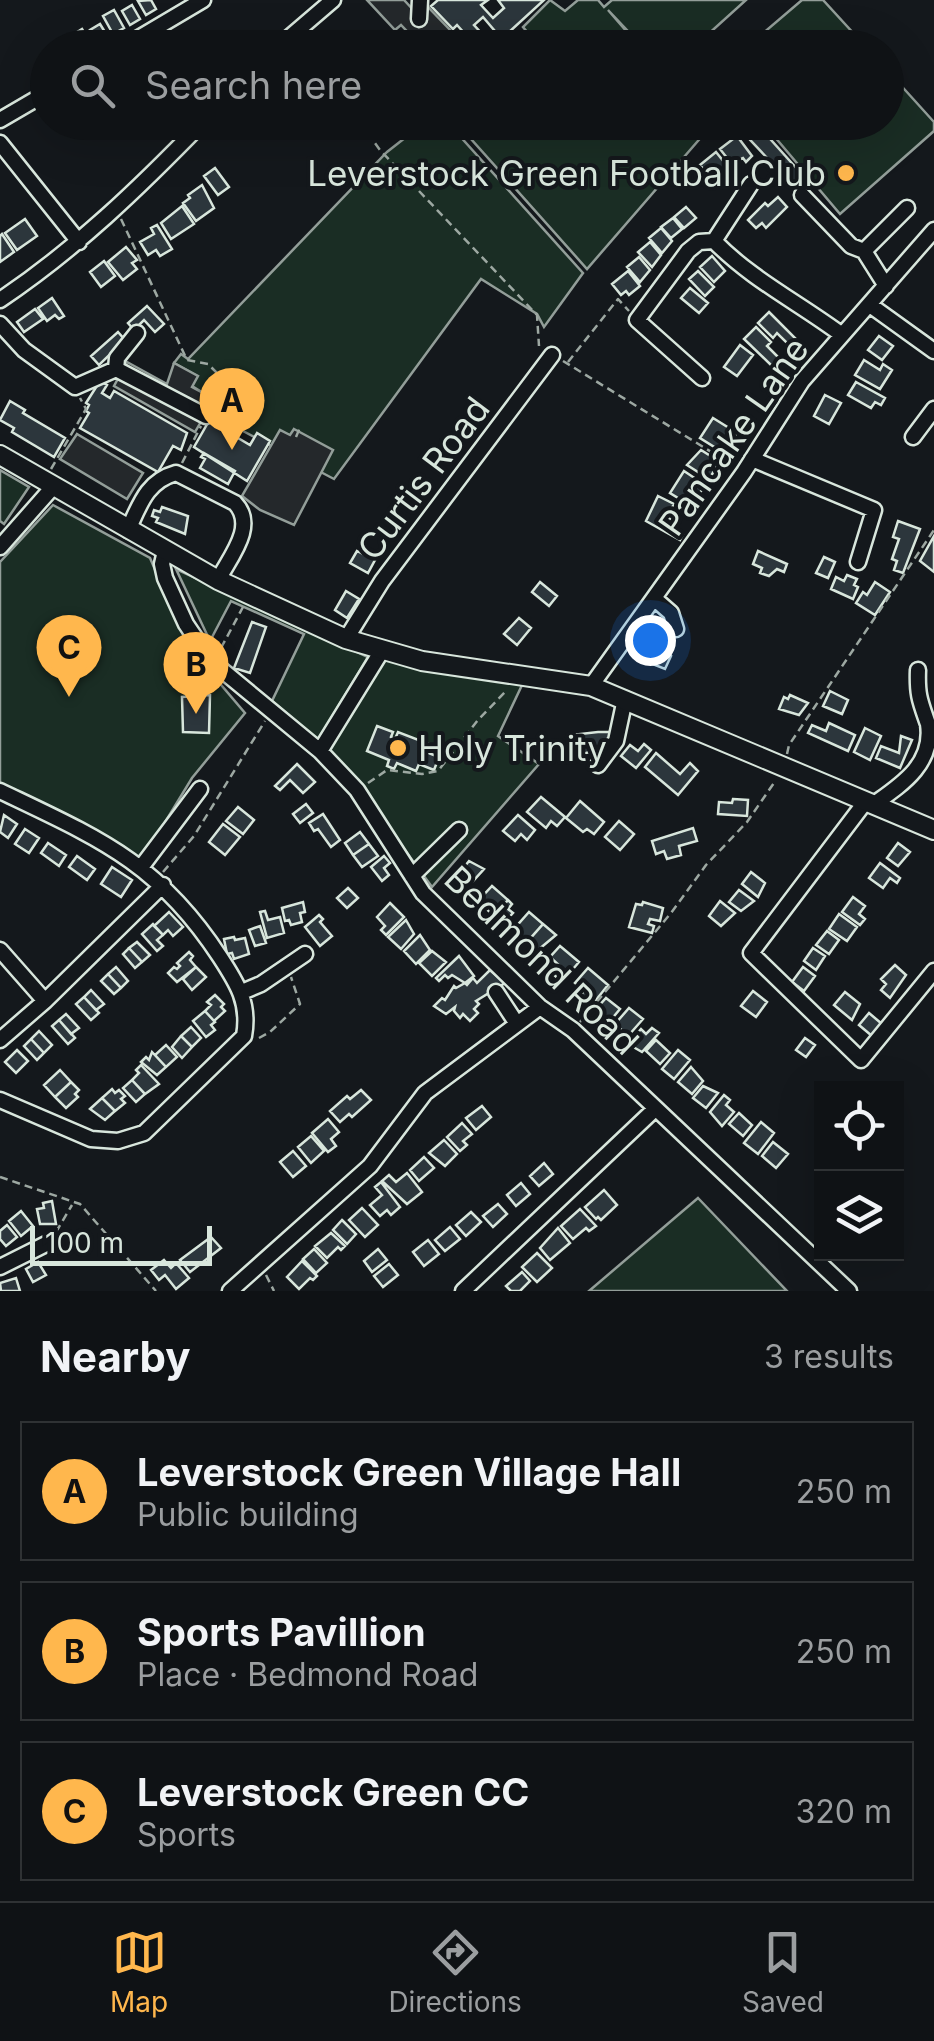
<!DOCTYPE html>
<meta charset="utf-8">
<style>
body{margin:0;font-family:Inter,sans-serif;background:#1d2022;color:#f1f3f6}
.controls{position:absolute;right:30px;bottom:30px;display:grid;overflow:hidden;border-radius:0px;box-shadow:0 10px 40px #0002}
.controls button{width:90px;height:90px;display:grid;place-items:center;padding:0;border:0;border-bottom:2px solid #2f3234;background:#0f1215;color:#f1f3f6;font:50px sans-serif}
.scale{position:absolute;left:30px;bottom:25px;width:182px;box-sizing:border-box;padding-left:10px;border:5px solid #d8e6dc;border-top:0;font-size:28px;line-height:35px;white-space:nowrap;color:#d8e6dc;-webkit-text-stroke:8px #14181c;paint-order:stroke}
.you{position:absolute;left:650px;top:640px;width:35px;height:35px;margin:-25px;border:8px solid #fff;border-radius:50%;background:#1a73e8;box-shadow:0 0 0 15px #1a73e833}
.badge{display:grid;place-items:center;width:65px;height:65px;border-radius:50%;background:#ffb74d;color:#111;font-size:32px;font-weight:700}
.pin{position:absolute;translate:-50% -82px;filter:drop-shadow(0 2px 5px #0008)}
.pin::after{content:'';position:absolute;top:52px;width:35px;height:30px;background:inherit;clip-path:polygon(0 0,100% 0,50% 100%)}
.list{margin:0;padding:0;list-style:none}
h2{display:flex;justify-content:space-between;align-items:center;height:130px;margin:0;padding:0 40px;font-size:42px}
h2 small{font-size:32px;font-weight:400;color:#9b9ea0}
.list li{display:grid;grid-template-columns:65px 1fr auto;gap:30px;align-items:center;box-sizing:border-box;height:140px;margin:0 20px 20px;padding:0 20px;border:2px solid #2f3234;border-radius:0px}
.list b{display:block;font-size:38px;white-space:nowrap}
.list p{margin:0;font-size:32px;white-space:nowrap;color:#9b9ea0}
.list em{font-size:32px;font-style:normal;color:#9b9ea0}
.icon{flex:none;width:55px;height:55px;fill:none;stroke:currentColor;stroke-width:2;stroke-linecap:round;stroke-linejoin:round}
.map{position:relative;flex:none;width:934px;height:1291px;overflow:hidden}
.search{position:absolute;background:#0f1215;box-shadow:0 10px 40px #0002;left:30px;right:30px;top:30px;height:110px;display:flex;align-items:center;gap:25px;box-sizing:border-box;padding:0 35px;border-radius:55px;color:#9b9ea0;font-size:38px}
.sheet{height:610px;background:#0f1215}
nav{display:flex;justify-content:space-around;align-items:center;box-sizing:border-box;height:140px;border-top:2px solid #2f3234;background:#0f1215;font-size:28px;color:#9b9ea0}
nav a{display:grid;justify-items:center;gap:5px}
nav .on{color:#ffb74d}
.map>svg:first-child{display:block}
.green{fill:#1a2d24;stroke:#939e99;stroke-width:2.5}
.parking{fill:#24282b;stroke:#939e99;stroke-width:2.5}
.building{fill:#2c363c;stroke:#d8e6dc;stroke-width:2.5;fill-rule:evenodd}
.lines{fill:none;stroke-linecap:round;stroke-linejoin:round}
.minor-casing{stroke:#d8e6dc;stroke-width:19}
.major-casing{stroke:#d8e6dc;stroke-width:22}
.path{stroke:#9da8a2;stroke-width:2.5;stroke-dasharray:8 5;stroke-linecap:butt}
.minor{stroke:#14181c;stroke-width:14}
.major{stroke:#14181c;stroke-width:18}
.poi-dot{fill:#ffb74d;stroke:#14181c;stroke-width:4}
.labels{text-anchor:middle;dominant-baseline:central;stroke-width:8;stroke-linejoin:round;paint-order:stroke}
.poi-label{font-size:35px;fill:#d8e6dc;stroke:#14181c;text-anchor:end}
.street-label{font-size:35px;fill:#d8e6dc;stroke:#14181c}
</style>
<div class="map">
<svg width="934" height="1291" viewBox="0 0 934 1291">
<rect width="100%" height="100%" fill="#14181c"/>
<path class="green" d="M550,0l15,11 13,-11h20l6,7 8,-7h134l-52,47h-51l-35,-37 32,37h-127l15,-14 -5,-6z
M802,0h21l43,47h-119z
M887,70l47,52v9l-94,83 -77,-91 123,-1z
M471,122h235l4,5 -123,142 -124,-139z
M424,123h24l135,150 -39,54 -7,-13 -56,-35 -147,200 -127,-67 6,-13 -21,-13 5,-10 -23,-13 7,-9 7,5 199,-207z
M0,470l29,17 -25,37 -4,-3z
M53,505l97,53 38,88 57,67 -53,65 -50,82 -51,-30 -91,-45v-223z
M176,569l192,88 -50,83 -46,-39 32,-67 -73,-33 -21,40z
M382,658l141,25 -25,53 41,28 -107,123 -72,-98 -36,-38z
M698,1198l89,93h-198z"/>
<path class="parking" d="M367,0h37l13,14 9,-9 26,27 -17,15h-13l-21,-22 -6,5z
M127,362l40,22 7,-21 24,13 -6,11 22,12 -19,33 -81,-46z
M294,429l39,21 -39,75 -34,-15 -18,-14 38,-66 10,5z
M77,434l66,39 -16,26 -67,-40z"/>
<path class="building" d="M151,0l5,9 -10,6 -8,-14z
M438,0h50l-7,5 12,13 11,-10 -6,-8h46l-36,33 7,8 -7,7h-49l-4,-5 10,-9 -8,-9 -4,4 -22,-23zM483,17l11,13 -8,8 -12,-13z
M132,5l8,14 -10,6 -8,-14z
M114,10l10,18 -11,6 -10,-18z
M100,24l8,13 -10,7 -8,-14z
M82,29l10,17 -2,2h-12l-7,-12z
M259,122h28l2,3 -11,8 -4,-5 -7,5z
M744,122h11l52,58 -8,12 -59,-63z
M737,136l15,20 -6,6 -3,-4 -12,5 -11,-14z
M716,152l12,15 -14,15 -14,-17z
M215,168l14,19 -11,8 -14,-19z
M202,185l12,23 -18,13 -13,-18 7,-5 -2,-3z
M778,197l9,10 -21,21 -4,-5 -6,5 -8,-8 17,-17 3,3z
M182,206l12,18 -23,15 -10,-16z
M686,207l10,11 -12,10 -10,-11z
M673,218l9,11 -11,9 -10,-11z
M25,219l12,17 -20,14 -12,-17z
M157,225l15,24 -12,7 -4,-6 -8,5 -8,-13 14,-8 -3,-6z
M661,228l11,13 -10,12 -13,-15z
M2,234l12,18 -14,10v-26z
M650,242l11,13 -9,12 -14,-15z
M126,247l11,13 -5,3 5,6 -14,11 -15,-18z
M712,256l13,15 -11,11 -14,-15z
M639,257l11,13 -10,12 -13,-15z
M104,261l11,15 -14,11 -11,-15z
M628,271l12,15 -11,9 -3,-4 -5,4 -9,-11z
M698,271l16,16 -9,9 -16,-17z
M690,288l18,15 -9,10 -18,-15z
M52,298l12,18 -5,3 -4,-4 -8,6 -9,-13z
M147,306l17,18 -9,8 -11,-12 -10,10 -6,-7z
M35,309l8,10 -19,13 -7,-10z
M769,312l26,26 -6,7 -12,-12 -4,5 -15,-15z
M756,327l15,15 -4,4 13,13 -8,7 -28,-27z
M118,332l7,8 -26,25 -8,-9z
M879,336l14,10 -11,14 -14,-10z
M740,345l13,10 -16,21 -13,-9z
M864,360l16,10 3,-6 9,6 -12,19 -25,-14z
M100,381l7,4 -5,8 8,5 4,-7 73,42 -6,17 -8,-4 -15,26 -78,-44 9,-15 -3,-2 3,-6 -3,-2z
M856,382l29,16 -4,7 -6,-3 -4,6 -23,-13z
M825,395l16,8 -12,21 -15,-8z
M10,401l15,9 -2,3 42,25 -11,19 -42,-25 2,-4 -14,-8z
M713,418l24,15 -13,20 -24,-15z
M209,421l41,24 7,-12 13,8 -23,40 -53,-34z
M701,450l19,12 -11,17 -22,-14z
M204,453l31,18 -7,13 -28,-16 5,-9 -4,-2z
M684,471l21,14 -11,17 -9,-5 -2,4 -13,-8z
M658,496l16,8 -7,13 6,3 -4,7 14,7 -3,6 -34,-19z
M162,507l26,9 -3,18 -29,-12 2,-4 -6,-2 2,-6 6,2z
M898,521l22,8 -17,44 -9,-3 3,-9 -5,-2 7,-20 -6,-2z
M934,536v36l-14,-11z
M357,551l18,9 -7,13 -18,-10z
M758,551l29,13 -3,8 -7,-3 -8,7 -9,-3 2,-5 -9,-4z
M824,557l11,5 -7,16 -12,-5z
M847,575l10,4 -3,6 4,2 -5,12 -22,-10 5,-12 8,4z
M540,582l17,14 -8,10 -17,-14z
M875,582l15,10 -15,23 -19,-12 7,-11 4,3z
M346,591l13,8 -12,19 -12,-8z
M519,618l12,10 -14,17 -13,-11z
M252,622l14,5 -16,46 -16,-5z
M656,647l15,9 -6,13 -15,-6z
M830,691l18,9 -6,14 -19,-8z
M210,695l-1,38 -26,-1 -1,-35z
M790,695l18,8 -9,12 -20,-6 5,-12 4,2z
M829,723l26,12 -7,16 -40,-18 4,-8 14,6z
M377,726l16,6 -2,5 4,2 3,-7 31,12 -3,8 13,5 -5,13 -15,-6 -3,7 -19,-8 -3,6 -7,-3 2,-6 -22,-9z
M865,728l16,8 -11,24 -16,-8z
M598,732h12l1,14 -32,9 -1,-5 -5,1 -2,-16z
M901,736l11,4 -12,28 -24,-10 5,-12 18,7z
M644,744l7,6 -15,18 -15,-12 9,-11 8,6z
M656,753l24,21 10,-11 8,8 -20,24 -33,-28z
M297,764l18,18 -12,11 -13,-13 -10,10 -5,-4z
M541,797l24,20 -8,9 -6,-5 -5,7 -19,-16z
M733,799l15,1 -1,16 -29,-2 1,-12 13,1z
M580,801l24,21 -10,12 -7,-5 -4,3 -17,-14z
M306,804l7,9 -13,10 -7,-9z
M238,807l16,13 -11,14 -17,-13z
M323,814l17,26 -9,7 -13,-18 -4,2 -5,-8z
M4,815l13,9 -9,14 -8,-6z
M518,815l17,15 -8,10 -6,-6 -6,7 -12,-10z
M619,821l15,13 -14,16 -15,-13z
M223,824l17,13 -15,18 -16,-13z
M693,828l4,13 -18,5 2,9 -14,4 -3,-8 -8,3 -4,-13z
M25,829l14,9 -10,15 -14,-9z
M360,832l9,12 -16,11 -8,-12z
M48,843l18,12 -7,11 -18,-13z
M898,843l12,9 -12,14 -11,-8z
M369,844l9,12 -16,11 -9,-12z
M77,856l18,13 -8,11 -18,-13z
M384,856l6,7 -6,5 5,7 -7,6 -11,-14z
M469,861l15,8 -20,22 -4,-5 3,-4 -6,-6z
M880,863l20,15 -3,5 -7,-5 -7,10 -14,-10z
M112,867l20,13 -11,17 -20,-13z
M751,872l14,11 -7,14 -16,-13z
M492,886l16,14 -14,16 -16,-15z
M348,888l10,10 -11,10 -10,-10z
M739,890l15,11 -13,10 -12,-9z
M853,897l12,9 -6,8 6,5 -5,6 -18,-13z
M508,900l4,4 -4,5 5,4 -10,11 -9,-8z
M720,901l15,12 -14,13 -12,-10z
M303,902l2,10 -5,1 2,9 -11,3 -2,-5 -4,1 -3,-13z
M643,902l20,6 -3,13 -10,-2 -2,5 6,2 -2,7 -23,-6 7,-23 6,1z
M390,903l14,14 -18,18 -5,-5 4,-4 -8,-9z
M265,911l3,9 12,-3 4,16 -17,5 -7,-26z
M169,912l14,15 -10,9 -5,-6 -5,5 -9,-9z
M529,912l14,12 -15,17 -14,-12z
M839,914l18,13 -10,14 -18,-12z
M319,915l4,4 -3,3 12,14 -12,10 -15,-19z
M406,920l8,14 -13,15 -13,-12z
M153,924l10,11 -6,5 6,6 -6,5 -15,-17z
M543,924l13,11 -18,15 -10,-9z
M260,926l6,17 -11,3 -6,-16z
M827,931l12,9 -10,14 -13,-9z
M420,935l10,15 -14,14 -12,-13z
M234,937l1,3 10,-2 4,16 -15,5 -2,-6 -5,1 -3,-15z
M137,942l13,13 -8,7 -13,-14z
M560,946l19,16 -17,20 -8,-7 7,-8 -11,-10z
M129,948l13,14 -7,6 -12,-14z
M813,948l12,8 -9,14 -12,-9z
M432,951l14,11 -14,14 -13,-13z
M189,952l4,4 -3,4 6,7 -19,15 -9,-9 6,-6 3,2 3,-3 -3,-3z
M459,956l15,20 -9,7 -13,-8 -4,3 -3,-3 -6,6 -3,-3z
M895,965l11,10 -16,23 -9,-8 5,-6 -5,-5z
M116,967l12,14 -7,7 -13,-14z
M196,967l10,10 -14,13 -9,-11z
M803,967l12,9 -11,15 -12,-9z
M588,968l20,17 -20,25 -11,-10 7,-9 -9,-8z
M490,970l15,13 -29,18 3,3 -5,5 4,4 -8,8 -7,-7 -3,4 -6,-7 1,-4 -9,7 -12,-8 8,-8 3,2 9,-14 2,2 9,-5 2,2 6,-7 4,5z
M108,974l13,14 -7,6 -13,-13z
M91,990l13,14 -8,6 -12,-13z
M753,991l14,11 -11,15 -15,-11z
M845,992l15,12 -8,16 -18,-15z
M215,995l9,9 -3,3 4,4 -11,10 -9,-10 6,-6 -4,-3z
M84,997l15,16 -8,7 -15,-16z
M606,998l14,11 -10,12 -14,-12z
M629,1008l14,11 -15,17 -13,-12z
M205,1011l10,11 -4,3 4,5 -9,7 -13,-16z
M869,1013l13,11 -10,12 -13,-11z
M66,1014l13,14 -8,6 -12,-14z
M59,1020l16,18 -7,6 -16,-18z
M191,1027l10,11 -9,9 -11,-11z
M652,1028l7,5 -17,19 -14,-8 13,-15 5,5z
M39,1031l13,14 -8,8 -13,-14z
M181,1036l11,11 -10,11 -10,-11z
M805,1038l10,7 -9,12 -10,-7z
M31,1039l13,14 -7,7 -13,-14z
M656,1040l14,13 -10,11 -14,-13z
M166,1045l11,12 -11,10 -11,-12z
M17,1050l11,11 -12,12 -11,-11z
M678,1050l12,10 -16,19 -12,-10z
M152,1052l14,15 -9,8 -16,-13 5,-5 3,3z
M141,1065l18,19 -14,10 -13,-14 7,-7 -3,-3z
M691,1067l12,14 -11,13 -14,-12z
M60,1070l11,12 -16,15 -11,-12z
M132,1080l13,14 -9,8 -13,-14z
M71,1082l8,8 -4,4 3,3 -12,11 -11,-11z
M703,1086l15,7 -12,15 -13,-10z
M112,1089l3,4 4,-3 6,6 -4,3 4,4 -10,8 -13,-13z
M361,1090l10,10 -19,17 -3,-3 -9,8 -10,-11 17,-15 3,3z
M724,1095l6,5 -4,5 8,7 -12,14 -12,-14z
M102,1098l13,13 -10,9 -15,-11z
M482,1106l9,11 -15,13 -10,-12z
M739,1113l13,12 -9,11 -14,-12z
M328,1119l11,13 -8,7 5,7 -8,6 -16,-19z
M761,1122l13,11 -16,21 -14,-11z
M462,1123l10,11 -9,7 4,4 -7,6 -13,-14z
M311,1136l13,15 -13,12 -13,-16z
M444,1140l13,14 -12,12 -16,-13z
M773,1142l15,12 -12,14 -14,-12z
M293,1151l13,15 -13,11 -13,-15z
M424,1157l10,11 -15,13 -9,-11z
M544,1163l9,11 -14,12 -9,-10z
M407,1173l15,19 -15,12 -25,-23 7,-6 7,7z
M381,1182l19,25 -9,8 -4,-5 -7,6 -10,-11 12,-10 -7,-8z
M521,1183l9,11 -14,12 -9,-11z
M604,1190l13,15 -16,15 -3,-3 -2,2 -11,-12z
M52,1201l4,23h-16l-3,-15 7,-1 -1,-5z
M498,1204l9,10 -14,13 -10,-11z
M362,1208l16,17 -13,12 -16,-17z
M580,1209l16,17 -7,5 -3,-3 -13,11 -12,-13z
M21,1211l12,15 -12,10 -12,-15z
M471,1212l10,10 -15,14 -10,-11z
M342,1220l14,14 -9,10 -14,-14z
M7,1225l10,12 -11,9 -6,-7v-8z
M450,1227l10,12 -15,12 -10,-11z
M558,1228l12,15 -20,17 -10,-12z
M331,1233l14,13 -4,4 -3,-3 -11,11 -12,-12z
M211,1237l10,11 -31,24 -10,-12z
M428,1240l11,14 -15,12 -11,-14z
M314,1249l13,14 -11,10 -13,-14z
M378,1249l9,11 -15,12 -8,-11z
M537,1253l15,15 -15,14 -15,-15z
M164,1260l7,8 5,-5 13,15 -13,11 -11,-14 -6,5 -8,-10z
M302,1261l15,15 -4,4 -3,-2 -11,11 -12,-12z
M38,1262l8,13 -13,7 -7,-13z
M389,1264l9,11 -15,12 -9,-11z
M522,1272l8,9 -10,10h-9l-5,-5z
M16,1278l4,13h-19l-1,-8z"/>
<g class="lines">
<defs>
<path id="minor" d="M419,19l1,-19
M122,48l81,-48
M277,48l56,-48
M0,120l48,-28
M0,143l79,99
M802,195l49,51 13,5
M714,241c37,38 85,62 128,94
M886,286l-22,-35 43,-43
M0,300c76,-51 139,-112 203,-178
M870,305l64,46
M0,324l24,26 51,37 41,-18
M116,369l90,47
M116,369l1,-11 20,-25
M702,378l-65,-58 51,-69 11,-9 15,-1 37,-57
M913,437l21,-28
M752,459l122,51 -16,52
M128,530c12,-26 19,-49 48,-57l59,30c22,23 -5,54 -17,77
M0,547l53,-60
M165,551l-3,13 3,14 21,46 25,37 109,90 37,39 66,103 117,114 33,23 276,261
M655,599l16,14 5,16
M346,639l36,-58 170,-226
M591,686l153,-214 58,-91 132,-151
M320,751l61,-99
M598,765l18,-24 9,-42
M0,791c98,47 158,71 220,166 17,26 30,46 24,79l-100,97 -26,8 -27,-2 -91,-39
M866,801l-115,152 110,107 73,-89
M874,804c27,-19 60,-40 54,-80 -8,-23 -11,-29 -10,-54
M142,866l58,-77
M412,876l47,-46
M0,950l45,51
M242,992l19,-8 44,-30
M496,992l21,32
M0,1040l45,-39 118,-116
M0,1267l50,-25
M230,1291l140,-125 55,-73 115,-86
M463,1291l192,-182"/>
<path id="major" d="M0,455l218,125 128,59 76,22 169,25 343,144"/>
</defs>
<use href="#minor" class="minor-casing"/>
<use href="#major" class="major-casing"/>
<path class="path" d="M360,122l20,28 157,165 2,31
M121,219l66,141 21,4 17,17 -9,29
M563,361l168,103
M568,362l50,-63 11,12
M296,437l5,-12
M182,463l19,-37
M51,469l35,-60 -6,-11
M221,648l22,-41
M787,754l2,-9 145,-215
M368,783l19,-13 35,4 16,-3 40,-51 29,-30
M163,872l31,-36 71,-115
M580,1022l91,-109 35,-48 41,-43 29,-42
M259,1038l11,-6 30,-28 -9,-27
M0,1177l80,27 76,87
M56,1232l16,-27
M266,1275l8,16"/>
<use href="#minor" class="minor"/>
<use href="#major" class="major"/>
</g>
<g class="poi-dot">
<circle cx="846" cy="173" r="10"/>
<circle cx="398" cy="748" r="10"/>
</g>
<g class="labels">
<g class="poi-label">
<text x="826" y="173">Leverstock Green Football Club</text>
<text x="418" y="748" text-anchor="start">Holy Trinity</text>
</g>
<g class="street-label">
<text transform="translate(733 436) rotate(-55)">Pancake Lane</text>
<text transform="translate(423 478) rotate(-53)">Curtis Road</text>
<text transform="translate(542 960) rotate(44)">Bedmond Road</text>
</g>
</g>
</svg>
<div class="controls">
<button><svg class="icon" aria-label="locate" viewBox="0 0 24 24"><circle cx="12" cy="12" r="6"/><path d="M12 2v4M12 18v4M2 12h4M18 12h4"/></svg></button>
<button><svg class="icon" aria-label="layers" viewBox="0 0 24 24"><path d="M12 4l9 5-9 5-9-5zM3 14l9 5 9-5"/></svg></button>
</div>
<div class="scale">100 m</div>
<div class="you"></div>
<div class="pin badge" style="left:232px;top:450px">A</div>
<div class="pin badge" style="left:196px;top:714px">B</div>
<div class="pin badge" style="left:69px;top:697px">C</div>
<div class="search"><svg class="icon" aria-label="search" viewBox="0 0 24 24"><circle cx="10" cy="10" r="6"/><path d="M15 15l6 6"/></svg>Search here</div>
</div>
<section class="sheet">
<h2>Nearby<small>3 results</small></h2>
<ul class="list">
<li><span class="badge">A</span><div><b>Leverstock Green Village Hall</b><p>Public building</p></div><em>250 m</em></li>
<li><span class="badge">B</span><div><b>Sports Pavillion</b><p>Place · Bedmond Road</p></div><em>250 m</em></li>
<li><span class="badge">C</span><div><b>Leverstock Green CC</b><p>Sports</p></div><em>320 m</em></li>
</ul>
</section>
<nav>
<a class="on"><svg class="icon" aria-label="map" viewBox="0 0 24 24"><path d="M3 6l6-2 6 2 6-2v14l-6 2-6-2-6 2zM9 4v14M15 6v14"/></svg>Map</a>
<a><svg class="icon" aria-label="directions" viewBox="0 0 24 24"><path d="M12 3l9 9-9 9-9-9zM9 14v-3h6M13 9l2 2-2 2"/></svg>Directions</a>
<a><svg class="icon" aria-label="saved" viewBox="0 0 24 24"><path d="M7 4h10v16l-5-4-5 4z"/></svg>Saved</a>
</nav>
